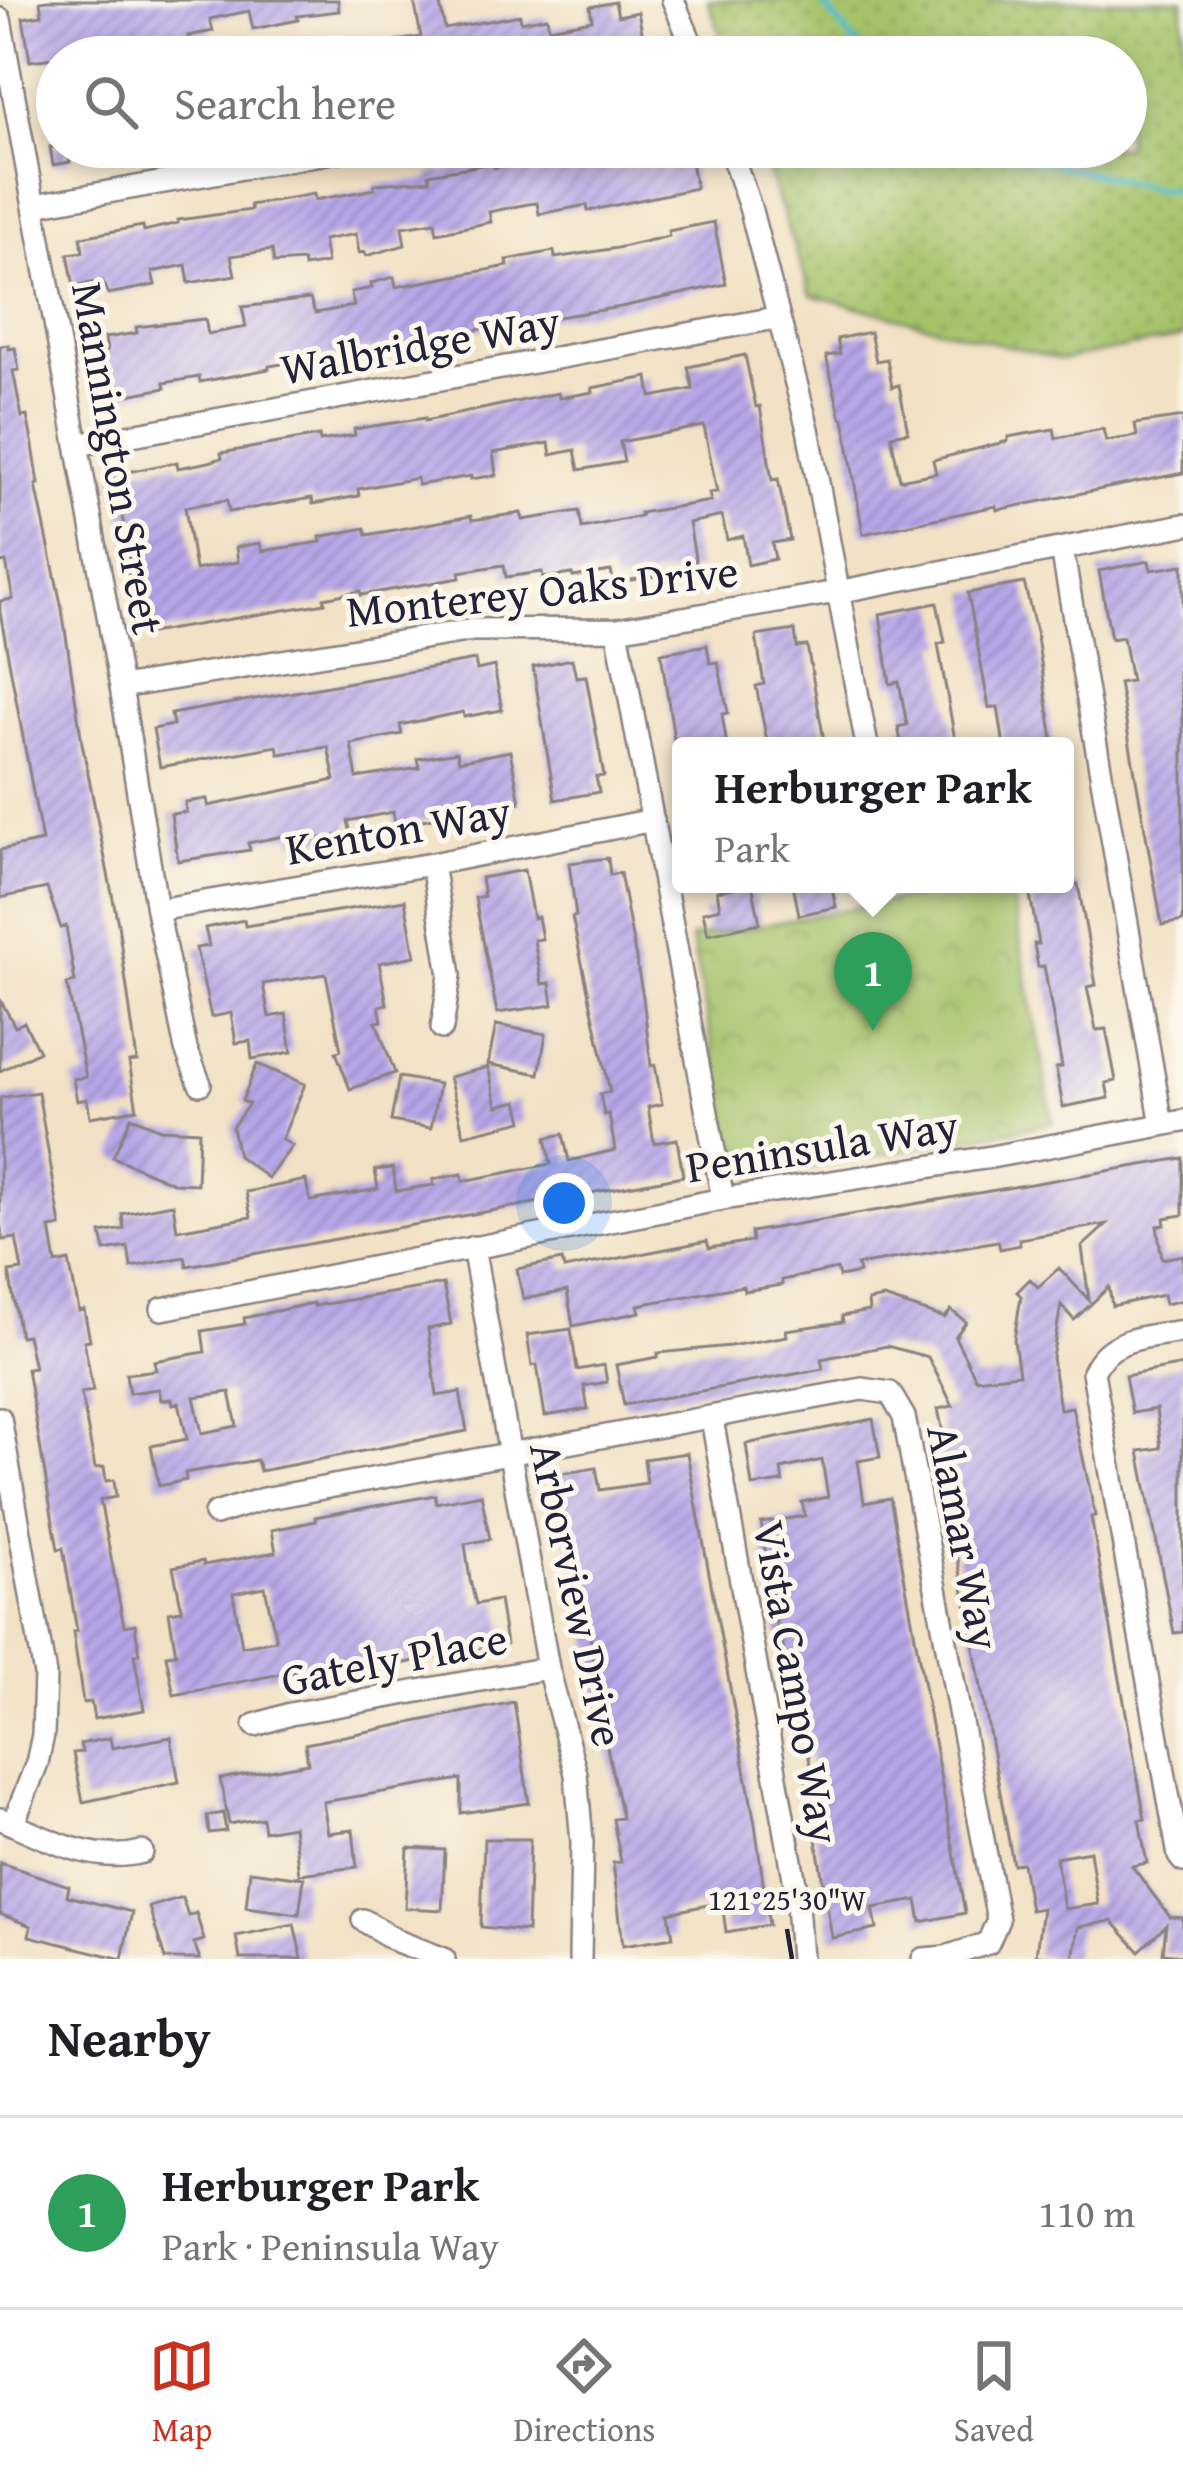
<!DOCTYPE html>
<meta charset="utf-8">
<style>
body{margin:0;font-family:"Gentium Book Plus",serif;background:#f2f2f2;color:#202124}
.you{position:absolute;left:564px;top:1203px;width:42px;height:42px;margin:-30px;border:9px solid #fff;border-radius:50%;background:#1a73e8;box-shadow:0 0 0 18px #1a73e833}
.badge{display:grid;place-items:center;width:78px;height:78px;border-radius:50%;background:#c8321e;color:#fff;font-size:39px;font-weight:700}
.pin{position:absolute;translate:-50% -99px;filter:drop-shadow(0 3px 6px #0008)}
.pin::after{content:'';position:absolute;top:63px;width:42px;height:36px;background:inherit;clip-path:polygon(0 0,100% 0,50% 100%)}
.popup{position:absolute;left:672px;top:737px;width:402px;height:156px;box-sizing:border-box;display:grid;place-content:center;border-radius:12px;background:#fff;filter:drop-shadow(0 3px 9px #0005);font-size:39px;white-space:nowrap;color:#757577}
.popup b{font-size:45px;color:#202124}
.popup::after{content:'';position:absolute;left:50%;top:100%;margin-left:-24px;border:24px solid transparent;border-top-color:#fff}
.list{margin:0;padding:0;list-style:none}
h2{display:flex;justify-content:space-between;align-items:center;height:156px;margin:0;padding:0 48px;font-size:51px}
h2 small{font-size:39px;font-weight:400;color:#757577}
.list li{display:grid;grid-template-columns:78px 1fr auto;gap:36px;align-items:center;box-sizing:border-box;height:192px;padding:0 48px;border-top:3px solid #e0e0e0}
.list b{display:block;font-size:45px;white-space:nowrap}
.list p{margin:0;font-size:39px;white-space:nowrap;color:#757577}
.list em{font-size:39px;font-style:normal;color:#757577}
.icon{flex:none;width:66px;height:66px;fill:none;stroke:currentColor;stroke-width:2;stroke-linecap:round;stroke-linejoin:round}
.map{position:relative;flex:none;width:1183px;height:1959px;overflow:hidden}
.search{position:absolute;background:#fff;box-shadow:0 6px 18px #0003;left:36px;right:36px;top:36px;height:132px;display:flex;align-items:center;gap:30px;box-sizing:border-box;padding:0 42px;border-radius:66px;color:#757577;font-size:45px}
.sheet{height:348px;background:#fff}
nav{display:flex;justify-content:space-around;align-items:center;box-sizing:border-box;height:168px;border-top:3px solid #e0e0e0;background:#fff;font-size:33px;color:#757577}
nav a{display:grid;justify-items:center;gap:6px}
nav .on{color:#c8321e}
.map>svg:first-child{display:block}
.grass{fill:url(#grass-dots);stroke:#647253;stroke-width:3}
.park{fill:url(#park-crowns);stroke:#647253;stroke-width:3}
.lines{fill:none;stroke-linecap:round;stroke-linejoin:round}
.stream{stroke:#54c0cd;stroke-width:6}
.building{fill:url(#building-hatch);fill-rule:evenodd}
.street-casing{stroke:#8a8280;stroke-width:26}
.street{stroke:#fff;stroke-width:21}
.ticks{fill:none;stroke:#22223b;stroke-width:4.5}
.labels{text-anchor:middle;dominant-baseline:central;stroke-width:10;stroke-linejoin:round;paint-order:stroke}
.street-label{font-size:45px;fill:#22223b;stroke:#fbf7ec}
.ticks-label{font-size:30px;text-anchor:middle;fill:#22223b;stroke:#fbf7ec;stroke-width:10;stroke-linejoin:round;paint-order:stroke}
</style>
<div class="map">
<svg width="1183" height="1959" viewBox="0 0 1183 1959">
<defs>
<pattern id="grass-dots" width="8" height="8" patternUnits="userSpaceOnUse" patternTransform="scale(3)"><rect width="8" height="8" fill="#a6c36b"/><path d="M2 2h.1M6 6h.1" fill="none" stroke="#8fa75e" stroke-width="1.8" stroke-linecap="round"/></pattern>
<pattern id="park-crowns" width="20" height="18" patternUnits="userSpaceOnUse" patternTransform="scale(3)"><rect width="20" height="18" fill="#a6c36b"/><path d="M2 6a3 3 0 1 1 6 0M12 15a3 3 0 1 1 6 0" fill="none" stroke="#8fa75e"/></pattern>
<pattern id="building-hatch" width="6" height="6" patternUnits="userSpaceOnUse" patternTransform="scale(3)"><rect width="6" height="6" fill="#b7a7e9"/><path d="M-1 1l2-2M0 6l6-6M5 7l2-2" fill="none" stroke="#9488be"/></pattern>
</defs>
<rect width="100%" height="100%" fill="#fbf7ec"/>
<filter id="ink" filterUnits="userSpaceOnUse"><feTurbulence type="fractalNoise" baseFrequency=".00833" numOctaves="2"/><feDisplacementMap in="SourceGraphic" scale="24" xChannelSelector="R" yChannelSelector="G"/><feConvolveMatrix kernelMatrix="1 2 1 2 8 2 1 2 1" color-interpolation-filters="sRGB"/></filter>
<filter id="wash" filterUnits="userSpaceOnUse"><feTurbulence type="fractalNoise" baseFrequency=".004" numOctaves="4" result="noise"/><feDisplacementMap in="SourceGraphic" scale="48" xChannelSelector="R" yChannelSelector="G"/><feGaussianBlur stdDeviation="2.7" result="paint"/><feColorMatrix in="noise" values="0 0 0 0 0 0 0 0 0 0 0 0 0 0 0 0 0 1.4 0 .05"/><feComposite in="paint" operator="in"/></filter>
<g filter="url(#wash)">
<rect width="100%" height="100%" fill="#f2e1c4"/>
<path class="grass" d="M708,0h475v337l-121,23 -251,-65 -52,-148h367v-90h-398z"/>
<path class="park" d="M983,884h27l43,239 -300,55 -18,-17 -44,-223z"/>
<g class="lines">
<path class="stream" d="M819,0l48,57
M978,147l186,43 19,-2"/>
</g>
<g id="blocks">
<path class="building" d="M48,0h290l1,11 -42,5 1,4 -45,9 -4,-18 -39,8 3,12 -25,5 1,5 -159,20 -7,-43 19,-3 -2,-14z
M414,0h25l6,29 75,-14 1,7 26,-5 2,11 43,-8 -2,-13 25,-5 3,14 20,-4 9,45h-48v-4l-21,4h-179l-3,-16 25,-4z
M50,147h17l3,15 -17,3z
M605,147h66l1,4 16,-4 8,41 -108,23 -1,-6 -48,9 -2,-11 -9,1 -39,8 2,10 -54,11 -2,-11 -33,5 3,18 -39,11 -1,-4 -6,1 -3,-19 -33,6 4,23 -23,4 -1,-6 -29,2 -2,-13 -41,6 4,19 -46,8 -3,-18 -34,7 3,13 -47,9 -6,-13 -28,5 -6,-32 15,-2 -2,-15 62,-11 1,5 34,-8v-3l73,-10 -1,-5 64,-11 1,6 60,-11 -1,-5 56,-4 -1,-6 64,-11 1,5 50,-9 -1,-5 24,-4v3z
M714,222l12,62 -105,23 -76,12v-4l-130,28 -146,23v3l-69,13 -1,-5 -35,6 1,5 -47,9 -1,-5h-20l-1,-10 -4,1 -5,-28 20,-4 -2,-13 32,-5 -1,-6 69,-8 3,15 38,-7 -4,-20 68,-8 5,14 39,-7 -3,-14 21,-4 -1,-5 23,-6 2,10 112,-21 -1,-6 47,-9 1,7 62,-10 52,-12 -1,-5z
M870,332l6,29 11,-2 5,28 7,-2 9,47 -17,3 9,45 36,-7 -3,-13 75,-19v-4l46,-8 2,9 47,-9 3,12 31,-5 -2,-12 48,-7v56l-186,37 -1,-4 -133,28 -19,-116h-3l-15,-62 14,-2 -3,-15z
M9,345v4l6,-1 4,22 -6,1 9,46 5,-1 6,30 6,38 -3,1 26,124 20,134 36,181 19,137 -8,1 8,47 -47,8 -3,-18 -10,2 -4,-22 13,-2 -19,-93 8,-2 -9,-56 -5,2 -14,-40 -47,10v-48l42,-9 -42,-229v-11l13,-2 -7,-37 -6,1v-217z
M745,355l11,52 4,-1 12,74 6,-1 12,61 -18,3 3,16 -27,6 -5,-29 -16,4 -5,-24 -33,7 8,46 -83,14 -3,-12 -38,6 -1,-3 -29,4 -1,-6 -36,5 -2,-12 -45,7 1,6 -99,17 -1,-4 -36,7 1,5 -175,30 -4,-24 -5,1 -7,-36 -5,1 -3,-17 5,-1 -18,-82 64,-13 1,6 31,-6 13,-4 -1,-5 98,-17 1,5 35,-6 -1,-6 71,-11v3l133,-28 1,5 34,-6 -1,-4 56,-11 3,20 42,-8 -5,-22zM704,426l13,66 -8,1 2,8 -71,12 1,3 -59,12 -3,-17 -56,9 -2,-7 -49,7 -1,-4 -104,19 -2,-7 -45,9 1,5 -59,9 -2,-8 -24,4 2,15 -43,8 -10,-63 42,-7 2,12 83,-14 1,6 46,-8 -1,-7 59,-11 1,7 53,-9v3l25,-4 -3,-22 56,-10 2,12 24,-5 4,20 45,-8 -4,-20z
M1149,561l2,9 32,-5v106l-5,1 5,35v214l-21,4 -43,-242 12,-2 -8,-44 -12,2 -12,-68z
M1024,583l12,48 18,115h-50l-6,-39 -9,1 -21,-115z
M937,603l8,39 -7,2 17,96 -53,6 -4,-19 9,-2 -8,-43 -9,2 -10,-70z
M795,630l2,17 10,-1 18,100h-57l-12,-60 8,-2 -8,-48z
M707,645l3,18 8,-1 10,51 -6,1 5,32h-52l-14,-93z
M572,659l4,18 10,-1 18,100 -8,1 3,15 -44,8 -22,-133z
M475,660l2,10 17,-4 8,44 -38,7 -1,-5 -63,13 2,9 -51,10 6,34 62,-10 -2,-9 40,-7 2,9 51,-10 10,51 -125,23 -2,-13 -45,9 3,13 -56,8 -1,-8 -46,9 2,7 -72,11 -7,-47 15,-2 -1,-10 22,-3 1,7 127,-26 -7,-33 -49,7 -2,-8 -117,21 -7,-38 20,-4 -2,-11z
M608,858l2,17 10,-2 23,124 8,69 4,-1 7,39 -14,3 6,36 23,-4 6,37 -496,90 -2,-9 -54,10 -3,-20 -23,4 -4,-18 23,-4 -2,-15 34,-7 17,-3 4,26 74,-13 -5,-25 60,-12 4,21 68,-12 -3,-19 18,-2 3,23 38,-6 -1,-6 29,-5 1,7 88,-17 -5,-26 17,-4 6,27 46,-11 -6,-36 -5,1 -4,-21 10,-2 -38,-175 4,-1 -7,-53z
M524,870l9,48 5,-1 4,22 -8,1 8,44 8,-1 3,22 -56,8 -22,-115 9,-2 -3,-18z
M752,884l8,39 -52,11 -5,-22 17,-4 -3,-17z
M793,884h38l5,23 -37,8z
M1028,884h50l18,101 -9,2 9,43 10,-1 10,52 -10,2 3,15 -46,9 -7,-39 6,-1 -18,-101 -6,1 -4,-23h5z
M405,900l10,56 -36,7 8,41 -8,2 3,15 -6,1 19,51 -45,16 -14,-37 5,-2 -15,-76 -63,10 6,33 17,-3 6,38 -40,7 -2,-18 -14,2 -5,-30 -20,4 -15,-69 13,-2 -4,-18 39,-8 1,6z
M0,999l15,28 9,-5 15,29 -39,20z
M496,1025l50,9 -7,40 -51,-10z
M257,1064l48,20 -23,55 10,7 -24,32 -30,-22 -6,-29 17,-23 -7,-3z
M488,1067l9,39 21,-5 5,20 -59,14 -15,-58z
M399,1077l40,7 -8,44 -40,-7z
M38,1092l23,134 -11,2 6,36 13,-3 10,50 5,-1 6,30 -6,1 9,50 -12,2 14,75 9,-1 2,14 8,-1 2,17 -16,3 24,126 11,-2 4,30 -5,1 10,55 -50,9 -3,-17 -8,1 -10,-71 4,-1 -14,-83 -5,1 -6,-33 -25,-147 7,-1 -7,-33 -7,1 -11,-64 13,-2 -6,-32 -13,2 -3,-17v-125z
M131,1117l29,12 39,2 -2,53 -24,-1 -60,-26z
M1183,1158v57l-19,3 1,7 -8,1 5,33 21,-4v45l-18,4 -2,-9 -51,11 -3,-19 -35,33 -13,-15 -9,53 8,51 12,-2 17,79 6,30 -4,1 54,302 -6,1 8,43 -15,3 38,51 13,1v37l-20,-2 3,-27 -27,25 -27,-30 -34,6 -5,32 -37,-4 6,-47 -12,2 -8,-47 -9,1 -75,-415 8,-2 -8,-38 15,-3 -25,-49 -41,-11 -66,13 2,10 -199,36 -8,-40 42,-8v-4l72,-7 57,-10 -1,-6 57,-8 -1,-6 27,-5 -1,-10 16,-3 61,20 6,-8 15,12 -11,15 21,42 43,-5 -5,-34 7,-44 -4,-4 13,-13 8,8 21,-19 30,32 -7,-53 25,-23 -88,15 1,6 -20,4 -2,-8 -141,24 2,8 -20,4 -2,-8 -55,11v5l-38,6 -1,-5 -105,19 2,7 -67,14 -6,-35 -44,8 -6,-30 45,-9 2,9 143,-28 2,7 43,-7 -1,-9zM1090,1851l8,53 -34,5 -8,-52z
M443,1284l8,40 -23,5 9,67 23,-4 7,39 -207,40 -3,-11 -72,13 1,7 -27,6 -8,-40 36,-7 -8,-37 -6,2 -1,-5 -11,1 -2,-11 -30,4 -3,-19 30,-4 -2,-9 51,-9 -3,-21 43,-7 -1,-6 69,-15 1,3zM230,1392l7,34 -35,7 -8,-36z
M571,1329l6,41 27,-5 3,17 -23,4 4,23 -43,7 -8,-51 -5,1 -5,-31z
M1183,1365v267l-9,1 -35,-182 22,-3 -5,-39 -24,4 -7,-37z
M873,1419l7,38 -22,4 6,42 26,-5 75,415 -44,9 -4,-22 -44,8 4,21 -45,9 -26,-161 6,-1 -9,-55 -6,1 -16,-87 -3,1 -17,-113 44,-7 -3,-14 26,-5 -6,-37 -41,9 2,13 -31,4 -6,-42z
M687,1453l68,371 14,101 -43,7 -4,-30 -53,11 4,24 -50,8 -10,-82 8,-1 -8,-43 9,-1 -27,-128 3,-1 -9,-59 -4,1 -8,-40 -20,-117 39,-6 4,22 47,-7 -3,-24z
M481,1494l9,45 -25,5 5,36 6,24 23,-4 7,44 -180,34 -30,5 -1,-12 -121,24 -8,-40 10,-1 -7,-42 13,-2 -9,-43 30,-6 1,4 72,-13 -4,-22 44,-9 -1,-4 120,-22 1,8zM265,1587l11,53 -34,6 -9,-53z
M514,1702l15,101 -68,10v-34l-138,23 5,31 25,-3 4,37 -58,7 -6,-48 -29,5 -2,-13 -33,6 -9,-45 88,-16 -3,-19z
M171,1737l8,45 -96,20 -10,-49 9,-1 -2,-8 30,-6 2,10z
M223,1813l3,18 -17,2 -2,-17z
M484,1839h46l-3,92 -46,-4z
M408,1848l37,2 -3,60 -37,-2z
M0,1863l69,23 -2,10 65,16 -10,47 -93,-23 2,-10 -31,-12z
M250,1871l54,7 -5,36 -53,-7z
M182,1897l6,19 8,-3 8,27 -10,3 6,16h-35l-16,-52z
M294,1924l8,35h-62l-4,-23z"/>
</g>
</g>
<g filter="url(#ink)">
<use href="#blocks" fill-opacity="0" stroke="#8a8280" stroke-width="3"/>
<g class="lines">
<defs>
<path id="street" d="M673,0l24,57
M0,19l121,668 36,223 29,139 14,35
M729,147l21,60 58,222 59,317
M35,205l326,-58
M77,445l699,-127
M1062,549l100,576
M617,629l106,570
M121,687l352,-57 144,-1 220,-37 346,-67
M432,864l18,111 -8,53
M157,910l275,-46 221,-44
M473,1247l75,421 28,106 6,68 -2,117
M162,1309l561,-110 268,-42 192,-36
M1183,1331c-35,6 -74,5 -90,41l86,484 4,5
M0,1418l45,257 -2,60 -6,28 -24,61
M712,1419l84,470 5,70
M215,1514l48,-15 599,-110 28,4 14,24 94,503 -10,23 -42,14 -23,2
M255,1725l35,-11 258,-46
M1,1819c43,19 93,46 141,33
M363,1920l34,21 47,18"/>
</defs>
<use href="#street" class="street-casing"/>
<use href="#street" class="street"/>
</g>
</g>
<path class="ticks" d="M787,1929l5,30"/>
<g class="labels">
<g class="street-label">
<text transform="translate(420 344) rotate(-10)">Walbridge Way</text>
<text transform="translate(119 458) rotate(80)">Mannington Street</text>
<text transform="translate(542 590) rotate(-6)">Monterey Oaks Drive</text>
<text transform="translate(398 829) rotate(-10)">Kenton Way</text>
<text transform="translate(822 1145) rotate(-9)">Peninsula Way</text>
<text transform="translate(965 1537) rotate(79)">Alamar Way</text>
<text transform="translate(578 1594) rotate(78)">Arborview Drive</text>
<text transform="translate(394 1658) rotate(-11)">Gately Place</text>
<text transform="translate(798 1682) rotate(80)">Vista Campo Way</text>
</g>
</g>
<g class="ticks-label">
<text x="787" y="1910">121°25'30"W</text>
</g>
</svg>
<div class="you"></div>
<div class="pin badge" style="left:873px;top:1031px;background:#2e9e5b">1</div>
<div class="popup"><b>Herburger Park</b>Park</div>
<div class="search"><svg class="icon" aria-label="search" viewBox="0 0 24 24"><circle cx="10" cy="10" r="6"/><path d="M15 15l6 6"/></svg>Search here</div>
</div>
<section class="sheet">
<h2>Nearby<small></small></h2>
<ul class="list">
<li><span class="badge" style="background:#2e9e5b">1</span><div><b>Herburger Park</b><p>Park · Peninsula Way</p></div><em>110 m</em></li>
</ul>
</section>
<nav>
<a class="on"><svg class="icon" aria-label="map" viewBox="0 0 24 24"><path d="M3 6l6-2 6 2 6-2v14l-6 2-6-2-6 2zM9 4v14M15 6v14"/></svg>Map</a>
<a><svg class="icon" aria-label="directions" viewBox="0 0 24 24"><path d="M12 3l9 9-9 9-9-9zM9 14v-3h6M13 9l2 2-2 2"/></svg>Directions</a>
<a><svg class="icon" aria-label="saved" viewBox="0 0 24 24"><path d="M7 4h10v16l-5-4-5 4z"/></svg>Saved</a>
</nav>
